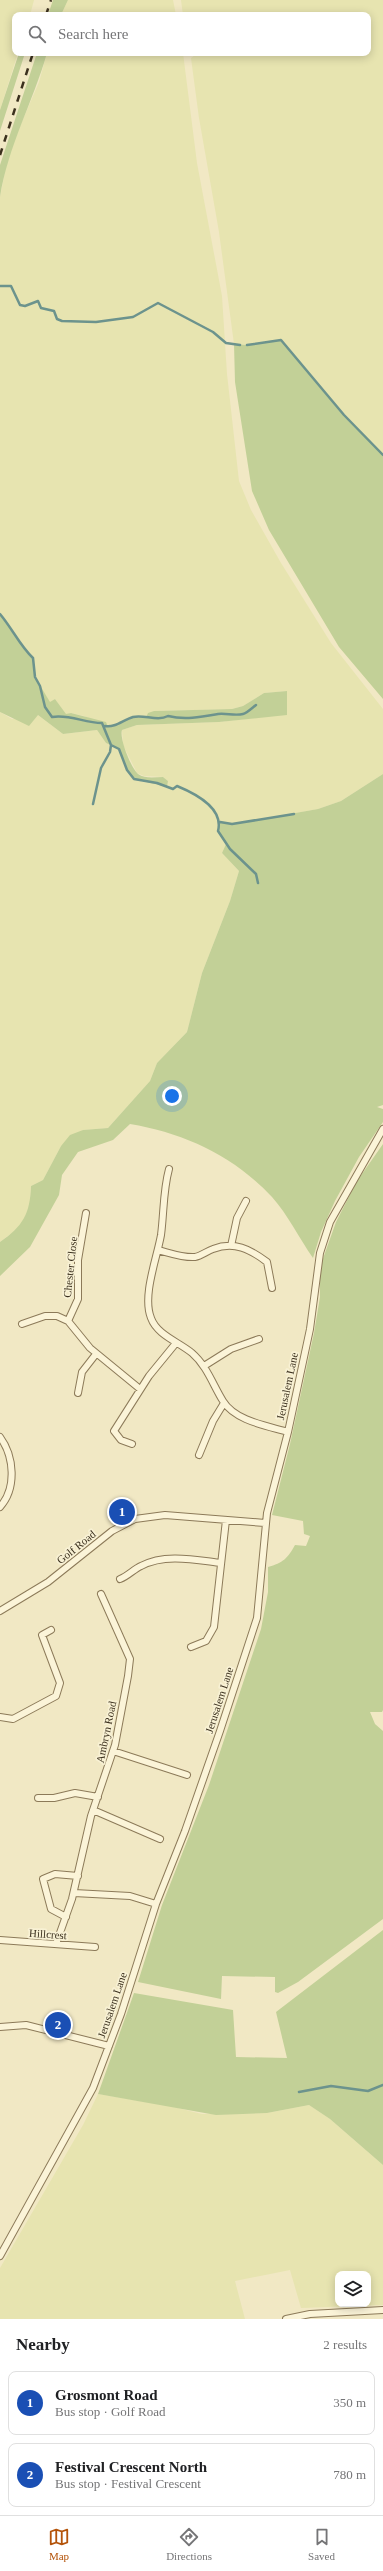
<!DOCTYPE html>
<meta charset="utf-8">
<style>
body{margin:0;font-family:Georgia,serif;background:#f2f2f2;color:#202124}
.controls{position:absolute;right:12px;bottom:12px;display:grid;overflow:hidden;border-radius:8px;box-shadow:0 2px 10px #0003}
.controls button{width:36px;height:36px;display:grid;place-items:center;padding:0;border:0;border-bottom:1px solid #e0e0e0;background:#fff;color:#202124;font:20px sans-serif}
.you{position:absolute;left:172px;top:1096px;width:14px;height:14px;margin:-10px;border:3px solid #fff;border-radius:50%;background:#1a73e8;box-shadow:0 0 0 6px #1a73e833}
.badge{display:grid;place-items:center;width:26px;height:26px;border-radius:50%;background:#b45309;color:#fff;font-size:13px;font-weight:700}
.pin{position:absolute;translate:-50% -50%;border:2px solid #fff;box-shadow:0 1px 4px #0006}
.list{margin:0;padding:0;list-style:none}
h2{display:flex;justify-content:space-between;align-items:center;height:52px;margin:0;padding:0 16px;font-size:17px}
h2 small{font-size:13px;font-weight:400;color:#757577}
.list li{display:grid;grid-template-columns:26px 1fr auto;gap:12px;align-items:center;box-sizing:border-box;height:64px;margin:0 8px 8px;padding:0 8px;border:1px solid #e0e0e0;border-radius:8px}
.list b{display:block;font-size:15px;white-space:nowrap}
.list p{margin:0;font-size:13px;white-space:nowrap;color:#757577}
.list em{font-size:13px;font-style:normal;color:#757577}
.icon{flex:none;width:22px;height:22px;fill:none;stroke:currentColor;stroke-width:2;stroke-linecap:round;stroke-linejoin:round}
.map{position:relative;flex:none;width:383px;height:2319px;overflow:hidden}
.search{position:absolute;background:#fff;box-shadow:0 2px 10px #0003;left:12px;right:12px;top:12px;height:44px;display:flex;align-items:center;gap:10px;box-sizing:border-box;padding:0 14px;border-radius:8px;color:#757577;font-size:15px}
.sheet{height:196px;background:#fff}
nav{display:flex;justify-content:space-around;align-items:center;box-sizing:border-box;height:56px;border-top:1px solid #e0e0e0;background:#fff;font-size:11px;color:#757577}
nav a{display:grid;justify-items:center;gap:2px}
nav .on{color:#b45309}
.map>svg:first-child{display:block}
.farmland{fill:#e7e4b0;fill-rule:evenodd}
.green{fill:#c2d097}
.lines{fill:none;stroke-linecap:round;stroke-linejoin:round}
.stream{stroke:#6c938d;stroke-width:2.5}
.street-casing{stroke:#8c7a59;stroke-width:8}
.street{stroke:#fbf4d8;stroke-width:6}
.rail{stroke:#3b301e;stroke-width:2.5;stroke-dasharray:7 7;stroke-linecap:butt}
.labels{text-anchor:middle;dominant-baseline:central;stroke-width:3.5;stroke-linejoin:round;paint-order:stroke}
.street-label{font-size:11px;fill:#3b301e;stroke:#f8f1d4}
</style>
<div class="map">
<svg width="383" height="2319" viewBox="0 0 383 2319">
<rect width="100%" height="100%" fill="#f1e8c4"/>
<path class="farmland" d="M0,0h34l-4,15h-15v38h3l-18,57z
M68,0h105l3,15h-115z
M181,0h202v455l-39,-40 -62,-75 -35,5 -13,-1 -15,-112 -20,-114 -8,-60 7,-5h170v-38h-185z
M47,53h136l14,110 25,133 5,78 12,107 12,29 30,53 50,80 52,66v65l-42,27 -23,8 -86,15 -12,-2 -2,9 8,13 -4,9 17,18 -9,30 -28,72 -15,59 -30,31 -7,18 -42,47 -25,2 -22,16 -18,34 -12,6 -1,18 -8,21 -22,17v-530l12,7 26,-4 25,19 34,-4 9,13 13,6 8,21 15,12 15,1 10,3 1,-5 -5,-4 -19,-1 -7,-3 -14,-28 -1,-15 15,-5 82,-3 68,-8v-23l-23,2 -21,13 -11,3 -78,2 -8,7 -24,3 -14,6 -24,-11 -13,-3 -5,2 -11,-16 -5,4 -15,-26 -2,-19 -9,-9 -7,-13 -17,-22v-417l9,-45 30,-70z
M98,2094l72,12 32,8 65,-1 42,-8 21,14 53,46v140l-82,3 -11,-38 -55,11 10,38h-245v-51l83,-143zM338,2274h30v30h-30z"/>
<path class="green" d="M53,0h15l-7,15h-13z
M19,53h6l-25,78v-21z
M37,53h10c-14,49 -39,93 -47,144v-32z
M281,340l63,75 39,40v244l-44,-52 -70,-117 -17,-39 -17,-109 -1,-38 13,1z
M0,614c12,14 20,32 33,44l2,19 15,25 5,-3 11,15 5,-1 35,9 2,5 26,-10 12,1 2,-5 6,-2 78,-2 11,-3 21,-13 23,-2v24l-68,7 -82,3 -15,5c-3,8 9,38 16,44 7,5 17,3 25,3l5,4 -1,6 -33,-8 -7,-9 -8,-21 -13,-6 -9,-13 -34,4 -25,-19 -9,11 -29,-14z
M383,774v331l-6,2 6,2v13l-24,35 -24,44 -14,31 -8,26c-14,-20 -25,-43 -41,-61 -38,-41 -88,-64 -142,-73l-17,16 -35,12 -16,23 -3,20 -29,52 -30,29v-34c23,-16 30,-28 31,-56l12,-6 18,-34 9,-11 13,-5 25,-2 42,-47 7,-18 30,-31 15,-59 28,-72 9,-30 -17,-18 4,-9 -8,-13 2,-9 12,2 86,-15 23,-8z
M383,1144v566l-1,2h-12l5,12 8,7v188l-85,63 -20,11 -3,-1v-15l-53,-1 -1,23 -83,-17 24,-77 47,-120 52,-156 7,-37v-25c15,-4 20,-9 27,-22l11,1 4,-10 -6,-2 -1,-13 -31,-6 18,-71 24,-111 6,-36v-30l16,-45 21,-41z
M383,1930v235l-53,-46 -21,-14 -42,8 -51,2 -118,-21 36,-101 99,17 3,47 51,1 -11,-46z"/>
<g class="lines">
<path class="stream" d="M0,286h11l9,19 5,1 13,-5 3,7 13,3 3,8 5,2 34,1 37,-5 25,-14 55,29 13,11 14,2
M247,345l34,-5 63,75 39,40
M0,614c12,14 20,32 33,44l2,19 5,9 5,21 7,10c18,-3 32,6 50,6l9,22 8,4 8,21 7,9 23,4 16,6 4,-3c17,7 47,22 41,45l12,18 26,25 2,9
M105,726c10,2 18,-6 28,-9 11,-3 24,5 35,-1 17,4 33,1 50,-2 8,-1 17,2 25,0 4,-1 9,-6 13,-9
M93,804l8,-36 9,-16 1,-7
M220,822l12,2 62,-10
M299,2092l32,-6 37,5 15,-6"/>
<defs>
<path id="street" d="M169,1169c-6,22 -5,43 -8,66 -4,23 -19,61 -10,83 6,17 28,24 41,35 15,13 21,32 31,48 12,20 45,25 65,31
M231,1246l6,-28 9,-17
M158,1250c12,3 25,8 37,7 6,-1 12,-6 18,-8 21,-8 37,0 54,13l5,26
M68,1321l10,-22v-39l8,-47
M22,1324l23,-8h12l11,5 22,27 50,41
M204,1366l27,-17 28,-10
M78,1393l4,-21 14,-18
M0,1437c14,19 17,51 0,70
M132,1444l-11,-4 -7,-9 35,-55 27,-33
M199,1455l14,-34 11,-18
M120,1579c8,-3 14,-10 21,-13 24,-13 55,-6 80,-3
M0,1611l48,-29 64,-51 23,-12 30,-4 100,8
M191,1647l15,-6 8,-14 12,-107
M0,1717l13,2 43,-23 4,-13 -18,-48 9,-5
M113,1751l74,24
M38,1798h16l21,-5 23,4
M93,1810l67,29
M74,1893l56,3 26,8
M66,1917l-15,-8 -8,-30 12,-5 23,2
M0,1940l95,7
M56,1944l16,-45 19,-83 24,-71 13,-69 2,-17 -29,-65
M0,2027l26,-2 83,21
M0,2256l93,-168 28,-74 35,-110 29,-73 35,-100 37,-113 10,-105 21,-81 22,-103 10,-76 10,-31 53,-93
M286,2319l24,-5 73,-4"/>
</defs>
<use href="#street" class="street-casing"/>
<use href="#street" class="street"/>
<path class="rail" d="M46,15l5,-15
M0,155l33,-102"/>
</g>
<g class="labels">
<g class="street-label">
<text transform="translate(70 1267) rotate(-84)">Chester Close</text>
<text transform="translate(287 1386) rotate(-78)">Jerusalem Lane</text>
<text transform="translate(76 1547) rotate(-39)">Golf Road</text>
<text transform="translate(219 1700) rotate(-72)">Jerusalem Lane</text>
<text transform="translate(106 1732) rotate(-78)">Ambryn Road</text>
<text transform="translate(48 1934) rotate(4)">Hillcrest</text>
<text transform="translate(112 2005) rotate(-71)">Jerusalem Lane</text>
</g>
</g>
</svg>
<div class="controls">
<button><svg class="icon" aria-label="layers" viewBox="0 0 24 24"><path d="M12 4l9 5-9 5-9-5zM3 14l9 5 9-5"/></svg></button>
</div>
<div class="you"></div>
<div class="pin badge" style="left:122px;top:1512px;background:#1a4fb4">1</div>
<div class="pin badge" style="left:58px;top:2025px;background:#1a4fb4">2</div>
<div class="search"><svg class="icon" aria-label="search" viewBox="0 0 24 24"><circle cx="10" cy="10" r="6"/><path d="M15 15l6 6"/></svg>Search here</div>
</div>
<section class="sheet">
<h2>Nearby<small>2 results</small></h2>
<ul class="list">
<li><span class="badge" style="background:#1a4fb4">1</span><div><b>Grosmont Road</b><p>Bus stop · Golf Road</p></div><em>350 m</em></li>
<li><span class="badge" style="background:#1a4fb4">2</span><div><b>Festival Crescent North</b><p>Bus stop · Festival Crescent</p></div><em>780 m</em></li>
</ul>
</section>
<nav>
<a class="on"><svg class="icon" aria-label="map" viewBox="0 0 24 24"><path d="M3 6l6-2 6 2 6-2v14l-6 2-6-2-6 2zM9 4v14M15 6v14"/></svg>Map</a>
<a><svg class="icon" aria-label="directions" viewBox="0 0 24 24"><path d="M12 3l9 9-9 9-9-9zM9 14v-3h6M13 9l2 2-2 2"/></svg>Directions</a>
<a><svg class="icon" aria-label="saved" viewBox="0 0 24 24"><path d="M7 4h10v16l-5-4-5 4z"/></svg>Saved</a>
</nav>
